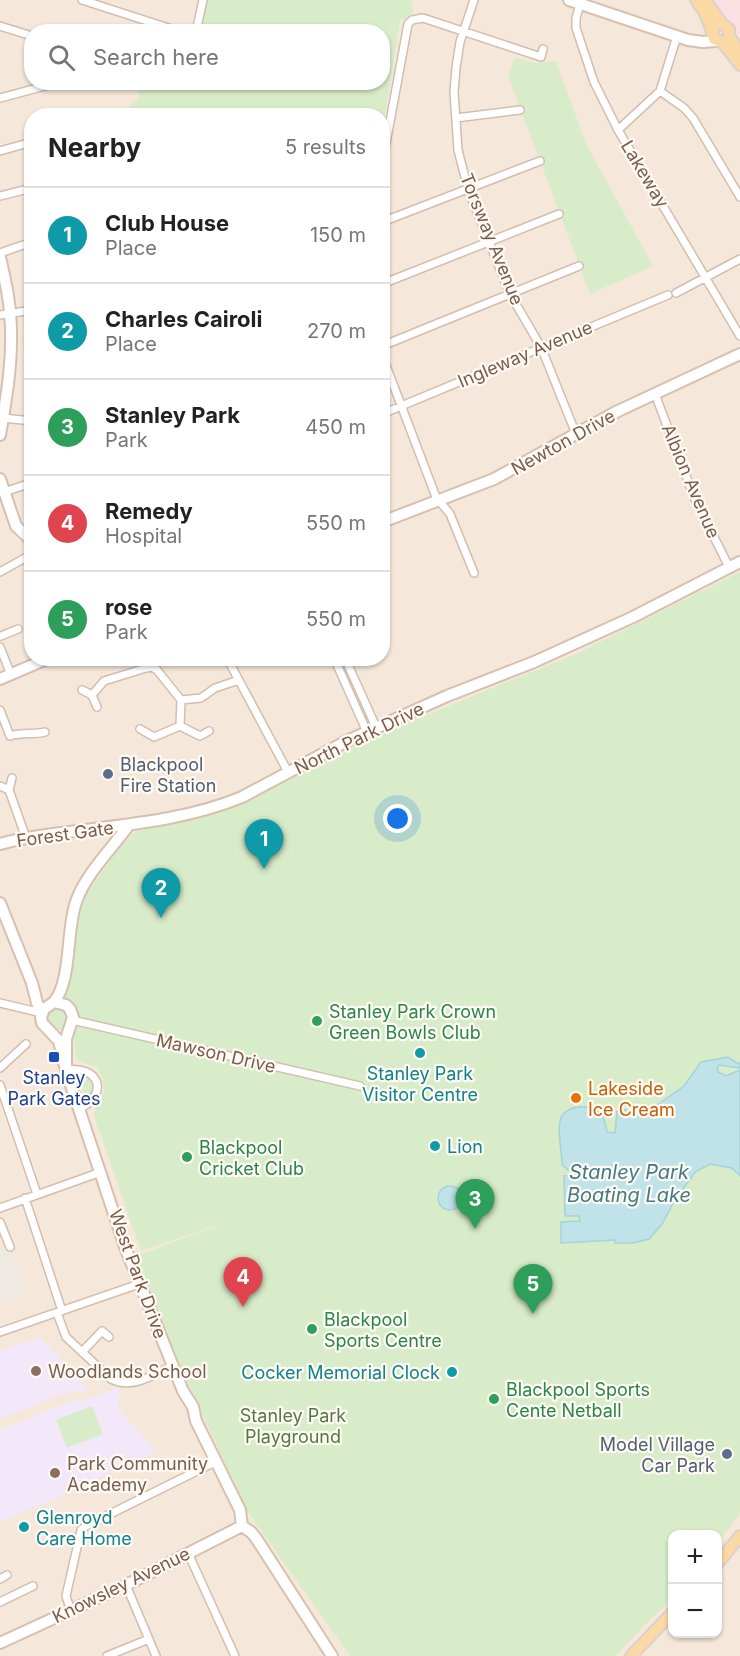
<!DOCTYPE html>
<meta charset="utf-8">
<style>
body{margin:0;font-family:Inter,sans-serif;background:#f2f2f2;color:#222}
.controls{position:absolute;right:18px;bottom:18px;display:grid;overflow:hidden;border-radius:12px;box-shadow:0 2px 4px #0004}
.controls button{width:54px;height:54px;display:grid;place-items:center;padding:0;border:0;border-bottom:2px solid #e0e0e0;background:#fff;color:#222;font:30px sans-serif}
.you{position:absolute;left:398px;top:819px;width:21px;height:21px;margin:-15px;border:4px solid #fff;border-radius:50%;background:#1a73e8;box-shadow:0 0 0 9px #1a73e833}
.badge{display:grid;place-items:center;width:39px;height:39px;border-radius:50%;background:#0f766e;color:#fff;font-size:20px;font-weight:700}
.pin{position:absolute;translate:-50% -50px;filter:drop-shadow(0 2px 3px #0008)}
.pin::after{content:'';position:absolute;top:32px;width:21px;height:18px;background:inherit;clip-path:polygon(0 0,100% 0,50% 100%)}
.list{margin:0;padding:0;list-style:none}
h2{display:flex;justify-content:space-between;align-items:center;height:78px;margin:0;padding:0 24px;font-size:26px}
h2 small{font-size:20px;font-weight:400;color:#767676}
.list li{display:grid;grid-template-columns:39px 1fr auto;gap:18px;align-items:center;box-sizing:border-box;height:96px;padding:0 24px;border-top:2px solid #e0e0e0}
.list b{display:block;font-size:22px;white-space:nowrap}
.list p{margin:0;font-size:20px;white-space:nowrap;color:#767676}
.list em{font-size:20px;font-style:normal;color:#767676}
.icon{flex:none;width:33px;height:33px;fill:none;stroke:currentColor;stroke-width:2;stroke-linecap:round;stroke-linejoin:round}
.map{position:relative;flex:none;width:740px;height:1656px;overflow:hidden}
.search{position:absolute;background:#fff;box-shadow:0 2px 4px #0004;left:24px;top:24px;width:366px;height:66px;display:flex;align-items:center;gap:15px;box-sizing:border-box;padding:0 21px;border-radius:24px;color:#767676;font-size:22px}
.panel{position:absolute;background:#fff;box-shadow:0 2px 4px #0004;left:24px;top:108px;width:366px;height:558px;border-radius:24px}
.map>svg:first-child{display:block}
.residential{fill:#f5e8da;fill-rule:evenodd}
.industrial{fill:#efe9e4}
.education{fill:#f3e8fa}
.medical{fill:#fbdfe3}
.green{fill:#d8ecc9}
.water{fill:#bfe3e8;stroke:#a5d3da;stroke-width:1.5}
.lines{fill:none;stroke-linecap:round;stroke-linejoin:round}
.street-casing{stroke:#d1beb0;stroke-width:10}
.secondary-casing{stroke:#d6c0b0;stroke-width:14}
.primary-casing{stroke:#dad1cd;stroke-width:14}
.street{stroke:#fff;stroke-width:7}
.secondary{stroke:#fff;stroke-width:10}
.primary{stroke:#fbd9a5;stroke-width:10}
.service-dot{fill:#5c6f8a;stroke:#fffaf3;stroke-width:2}
.leisure-dot{fill:#2e9e5b;stroke:#fffaf3;stroke-width:2}
.culture-dot{fill:#0f9aa8;stroke:#fffaf3;stroke-width:2}
.transit-dot{fill:#1a4fb4;stroke:#fffaf3;stroke-width:2}
.food-dot{fill:#e8710a;stroke:#fffaf3;stroke-width:2}
.education-dot{fill:#8d6e63;stroke:#fffaf3;stroke-width:2}
.labels{text-anchor:middle;dominant-baseline:central;stroke-width:4.5;stroke-linejoin:round;paint-order:stroke}
.street-label{font-size:18px;fill:#7a5c4d;stroke:#fffaf3}
.service-label{font-size:18px;fill:#4e5e75;stroke:#fffaf3;text-anchor:start}
.leisure-label{font-size:18px;fill:#27864d;stroke:#fffaf3;text-anchor:start}
.culture-label{font-size:18px;fill:#0d838f;stroke:#fffaf3;text-anchor:start}
.transit-label{font-size:18px;fill:#164399;stroke:#fffaf3}
.food-label{font-size:18px;fill:#c56008;stroke:#fffaf3;text-anchor:start}
.education-label{font-size:18px;fill:#785e54;stroke:#fffaf3;text-anchor:start}
.park-label{font-size:18px;fill:#537a41;stroke:#fffaf3}
.water-label{font-size:20px;font-style:italic;fill:#437c86;stroke:#fffaf3}
</style>
<div class="map">
<svg width="740" height="1656" viewBox="0 0 740 1656">
<rect width="100%" height="100%" fill="#fdf6ec"/>
<path class="residential" d="M0,0h740v1656h-740zM32,32h350v50h-350zM32,116h350v542h-350zM672,1534h46v100h-46z"/>
<path class="industrial" d="M10,1247l16,46 -26,8v-52z"/>
<path class="education" d="M41,1338l50,55 -15,-2 -17,4 -59,24v-68z
M116,1388l4,2 -2,18 37,43 -92,44 -63,27v-92l74,-30h12z"/>
<path class="medical" d="M713,0h27l-1,39z"/>
<path class="green" d="M206,0h205l2,13 -13,8 -17,107 -1,-12h-262l19,-19 -2,-14 245,-1v-50l-183,-1z
M515,57l19,6 22,-2 30,83 67,122 -63,28 -82,-218z
M740,572v941l-22,30v-9h-46v64l-57,58h-265l-105,-148 -86,-190 -23,-62 102,-38 -97,33 -48,-138c12,-19 15,-24 4,-46l-20,-6 -3,-19 -6,-1 6,-19 -15,-23 7,-9 17,-90 30,-45 22,-23 103,-28 127,-62 61,-27 150,-61z
M334,659h11l29,63 -9,4z
M58,1005l10,7 -1,15 -5,3h-10l-8,-14z
M76,1072h3l13,8 1,12 -7,9z
M92,1406l11,28 -36,14 -11,-28z"/>
<path class="water" d="M728,1057l9,6h3v5l-21,-3 -2,3 1,4 8,4 14,-6v106l-8,-8 -22,-4 -15,8 -21,30 -12,22 -13,15 -16,4h-18v-3l-54,3v-21l19,-1 -1,-5h-14l-1,-40 17,-1 -1,-6 -12,1 -6,-5c0,-12 -6,-40 0,-49 8,-12 29,-12 39,-2 4,5 5,12 6,18l8,1 2,-22 37,-4 30,-21 17,-24z
M438 1198a12 12 0 1 1 24 0a12 12 0 1 1-24 0Z"/>
<g class="lines">
<defs>
<path id="street" d="M82,0l99,32
M474,0l-14,42 -4,26 -2,24 4,58 10,39 42,105 31,53 35,87
M580,4l-4,14v10l18,54 24,48 122,206
M0,26l32,10
M196,32l7,-32
M660,91l24,17 9,10 47,79
M0,98l60,-16
M456,118l64,-8
M618,130l42,-39 17,-55
M0,151l32,-9
M382,165l26,-141 4,-4 11,-2 118,39 2,-8
M0,196l32,-8
M382,222l158,-61
M0,253l32,-11
M382,284l177,-70
M676,293l64,-34
M0,315l32,-5
M382,346l197,-80
M382,355l54,142 14,17 24,59
M655,394l39,103 35,70
M382,414l286,-119
M3,418l29,3
M4,492l27,-9
M0,572l32,-18
M1,636l17,-7
M0,647l11,28
M227,658l61,114
M334,658l33,74
M345,658l31,69
M82,690l10,5 5,12
M92,695l12,-14 42,-13 6,-1 5,3 24,30 20,-2 14,-10 24,-8
M0,710l10,26c13,-4 23,-1 35,-4
M180,726l20,10 9,-5
M140,729l14,8 26,-11 1,-26
M12,778l-3,12 17,48
M0,786l9,4
M0,1003l42,10
M72,1020l288,66
M0,1068l26,-24
M66,1070c33,-5 44,24 13,39
M0,1085l37,109
M25,1198l37,113
M0,1208l101,-36
M0,1222l10,25
M57,1313l9,24 45,42c21,11 42,-4 61,-13
M0,1332l139,-48
M82,1352l20,-21 7,6
M188,1553l47,103
M0,1579l7,-4
M126,1585l30,71
M0,1602l33,-16
M71,1611l-5,-15 15,-66 5,-4 129,-64
M107,1656l42,-17"/>
<path id="secondary" d="M569,0l119,40 15,2 13,-1
M0,257c4,19 9,37 10,56 4,41 -3,82 -10,122
M0,479l16,47 16,15
M382,522l112,-43 124,-68 122,-57
M0,679l49,-21
M0,844c20,-6 40,-8 60,-11 61,-8 124,-12 182,-36l105,-56 100,-45 87,-34 99,-45 107,-55
M0,903l32,80 5,20 5,9
M54,1002c18,-22 12,-72 22,-100 9,-27 36,-54 53,-77
M66,1070v-31l7,-22 -3,-8 -4,-4 -12,-3 -10,7 -3,8 1,6 17,18 7,29 59,177 58,144 10,16 3,14 44,89 2,16
M242,1526l9,6 5,6 76,118
M0,1643l126,-58 116,-59"/>
<path id="primary" d="M696,0l9,13 7,18
M705,0l18,25 6,4v7l11,16
M714,28l-2,5 2,6 8,3
M722,42l18,23
M718,1563l22,-27
M631,1656l41,-43"/>
</defs>
<use href="#street" class="street-casing"/>
<use href="#secondary" class="secondary-casing"/>
<use href="#primary" class="primary-casing"/>
<use href="#street" class="street"/>
<use href="#secondary" class="secondary"/>
<use href="#primary" class="primary"/>
</g>
<g class="service-dot">
<circle cx="108" cy="774" r="6"/>
<circle cx="727" cy="1454" r="6"/>
</g>
<g class="leisure-dot">
<circle cx="317" cy="1021" r="6"/>
<circle cx="187" cy="1157" r="6"/>
<circle cx="312" cy="1329" r="6"/>
<circle cx="494" cy="1399" r="6"/>
</g>
<g class="culture-dot">
<circle cx="420" cy="1053" r="6"/>
<circle cx="435" cy="1146" r="6"/>
<circle cx="452" cy="1372" r="6"/>
<circle cx="24" cy="1527" r="6"/>
</g>
<rect class="transit-dot" x="48" y="1051" width="12" height="12" rx="3"/>
<circle class="food-dot" cx="576" cy="1098" r="6"/>
<g class="education-dot">
<circle cx="36" cy="1371" r="6"/>
<circle cx="55" cy="1473" r="6"/>
</g>
<g class="labels">
<g class="street-label">
<text transform="translate(645 174) rotate(59)">Lakeway</text>
<text transform="translate(492 239) rotate(68)">Torsway Avenue</text>
<text transform="translate(525 354) rotate(-23)">Ingleway Avenue</text>
<text transform="translate(563 442) rotate(-29)">Newton Drive</text>
<text transform="translate(691 481) rotate(67)">Albion Avenue</text>
<text transform="translate(359 738) rotate(-26)">North Park Drive</text>
<text transform="translate(65 834) rotate(-8)">Forest Gate</text>
<text transform="translate(216 1053) rotate(13)">Mawson Drive</text>
<text transform="translate(138 1274) rotate(70)">West Park Drive</text>
<text transform="translate(121 1585) rotate(-26)">Knowsley Avenue</text>
</g>
<g class="service-label">
<text x="120" y="764">Blackpool<tspan x="120" dy="21">Fire Station</tspan></text>
<text x="715" y="1444" text-anchor="end">Model Village<tspan x="715" dy="21">Car Park</tspan></text>
</g>
<g class="leisure-label">
<text x="329" y="1011">Stanley Park Crown<tspan x="329" dy="21">Green Bowls Club</tspan></text>
<text x="199" y="1147">Blackpool<tspan x="199" dy="21">Cricket Club</tspan></text>
<text x="324" y="1319">Blackpool<tspan x="324" dy="21">Sports Centre</tspan></text>
<text x="506" y="1389">Blackpool Sports<tspan x="506" dy="21">Cente Netball</tspan></text>
</g>
<g class="culture-label">
<text x="420" y="1073" text-anchor="middle">Stanley Park<tspan x="420" dy="21">Visitor Centre</tspan></text>
<text x="447" y="1146">Lion</text>
<text x="440" y="1372" text-anchor="end">Cocker Memorial Clock</text>
<text x="36" y="1517">Glenroyd<tspan x="36" dy="21">Care Home</tspan></text>
</g>
<g class="transit-label">
<text x="54" y="1077">Stanley<tspan x="54" dy="21">Park Gates</tspan></text>
</g>
<g class="food-label">
<text x="588" y="1088">Lakeside<tspan x="588" dy="21">Ice Cream</tspan></text>
</g>
<g class="education-label">
<text x="48" y="1371">Woodlands School</text>
<text x="67" y="1463">Park Community<tspan x="67" dy="21">Academy</tspan></text>
</g>
<g class="park-label">
<text x="293" y="1415">Stanley Park<tspan x="293" dy="21">Playground</tspan></text>
</g>
<g class="water-label">
<text x="629" y="1172">Stanley Park<tspan x="629" dy="23">Boating Lake</tspan></text>
</g>
</g>
</svg>
<div class="controls">
<button>+</button>
<button>−</button>
</div>
<div class="you"></div>
<div class="pin badge" style="left:264px;top:869px;background:#0f9aa8">1</div>
<div class="pin badge" style="left:161px;top:918px;background:#0f9aa8">2</div>
<div class="pin badge" style="left:475px;top:1229px;background:#2e9e5b">3</div>
<div class="pin badge" style="left:243px;top:1307px;background:#e0444e">4</div>
<div class="pin badge" style="left:533px;top:1314px;background:#2e9e5b">5</div>
<div class="search"><svg class="icon" aria-label="search" viewBox="0 0 24 24"><circle cx="10" cy="10" r="6"/><path d="M15 15l6 6"/></svg>Search here</div>
<section class="panel">
<h2>Nearby<small>5 results</small></h2>
<ul class="list">
<li><span class="badge" style="background:#0f9aa8">1</span><div><b>Club House</b><p>Place</p></div><em>150 m</em></li>
<li><span class="badge" style="background:#0f9aa8">2</span><div><b>Charles Cairoli</b><p>Place</p></div><em>270 m</em></li>
<li><span class="badge" style="background:#2e9e5b">3</span><div><b>Stanley Park</b><p>Park</p></div><em>450 m</em></li>
<li><span class="badge" style="background:#e0444e">4</span><div><b>Remedy</b><p>Hospital</p></div><em>550 m</em></li>
<li><span class="badge" style="background:#2e9e5b">5</span><div><b>rose</b><p>Park</p></div><em>550 m</em></li>
</ul>
</section>
</div>
